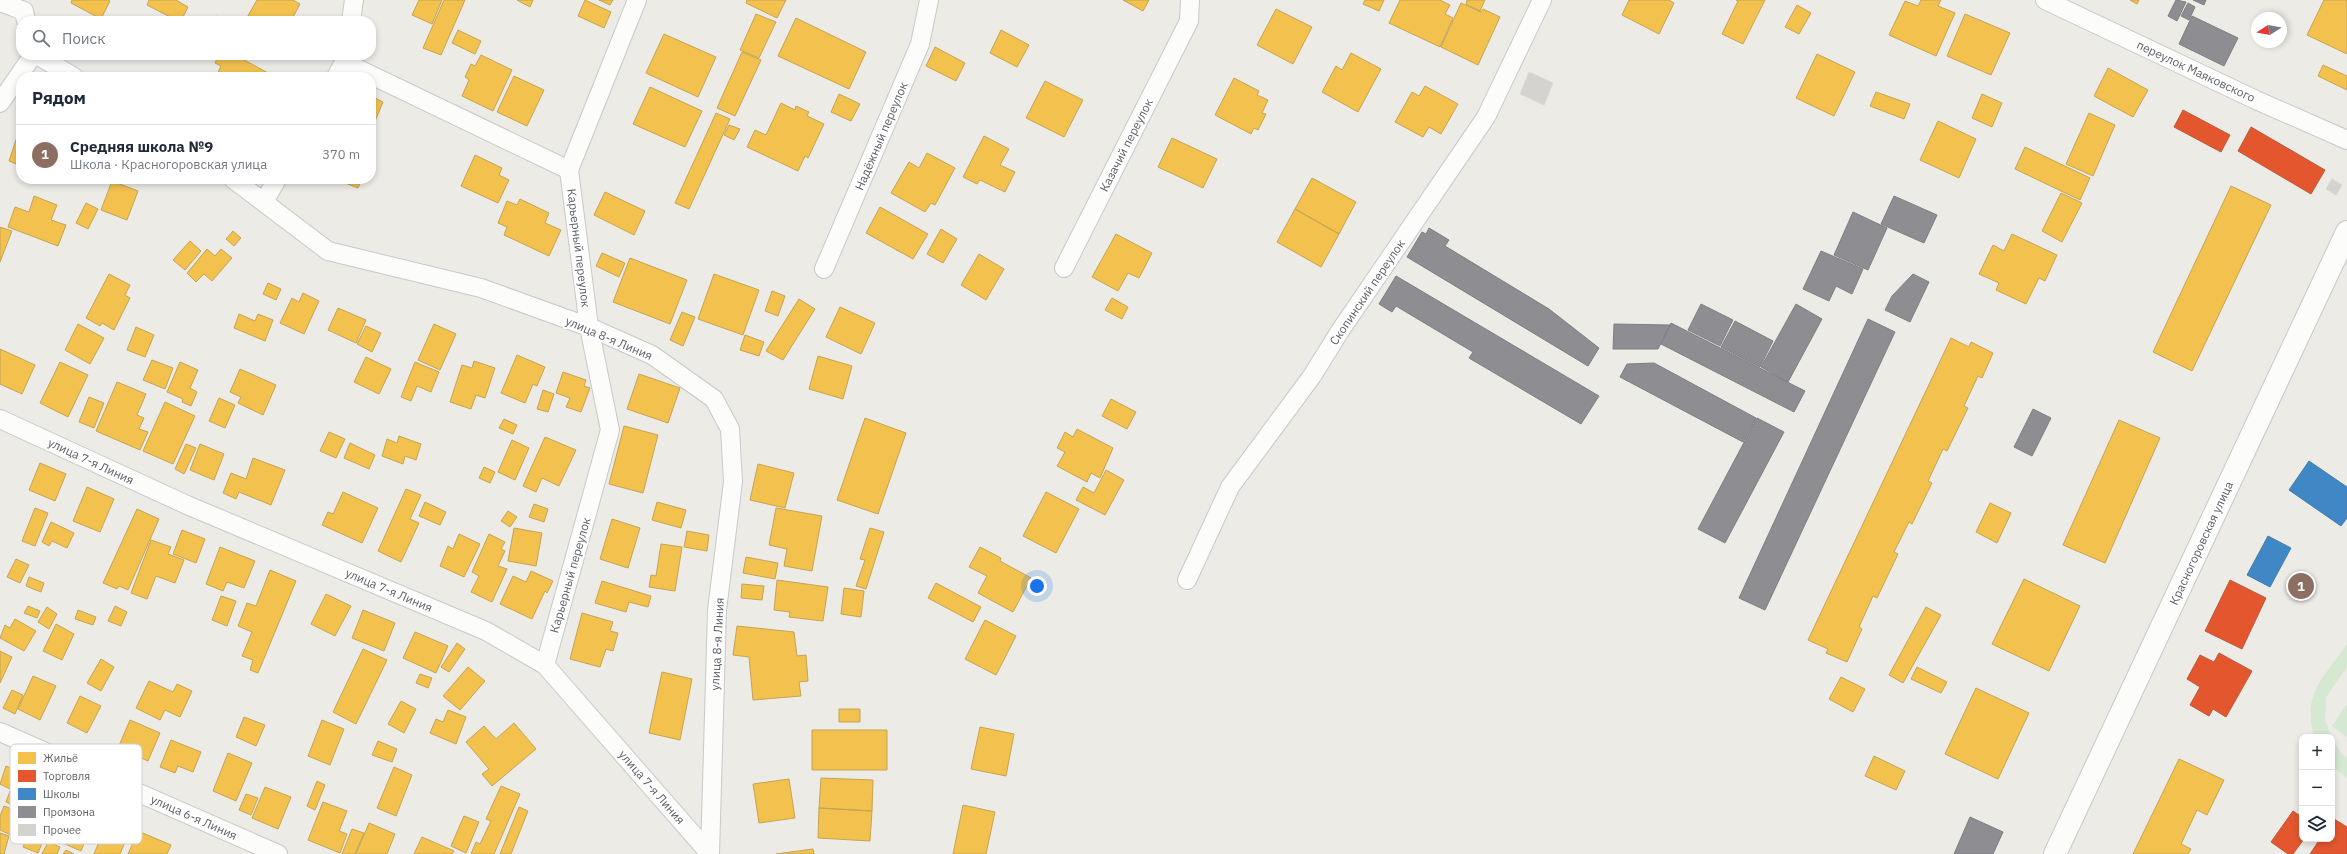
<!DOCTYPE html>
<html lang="ru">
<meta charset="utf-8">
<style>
body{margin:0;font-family:"IBM Plex Sans",sans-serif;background:#f6f6f7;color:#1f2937}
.controls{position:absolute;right:12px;bottom:12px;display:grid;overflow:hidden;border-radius:8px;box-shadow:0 2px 6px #0003}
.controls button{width:36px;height:36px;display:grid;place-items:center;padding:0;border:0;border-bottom:1px solid #e0e1e3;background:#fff;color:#1f2937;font:20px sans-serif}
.compass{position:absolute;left:2251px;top:12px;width:36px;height:36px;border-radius:50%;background:#fff;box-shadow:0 2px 6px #0003;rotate:259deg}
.you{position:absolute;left:1037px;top:586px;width:14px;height:14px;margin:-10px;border:3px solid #fff;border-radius:50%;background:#1a73e8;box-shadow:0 0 0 6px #1a73e833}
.badge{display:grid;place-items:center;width:26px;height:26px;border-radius:50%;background:#8e9092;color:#fff;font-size:13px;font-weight:700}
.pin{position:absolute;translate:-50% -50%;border:2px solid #fff;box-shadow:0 1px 4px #0006}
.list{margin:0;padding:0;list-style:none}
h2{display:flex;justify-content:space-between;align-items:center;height:52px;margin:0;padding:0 16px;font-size:17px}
h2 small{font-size:13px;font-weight:400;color:#747a83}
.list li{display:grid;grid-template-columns:26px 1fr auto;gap:12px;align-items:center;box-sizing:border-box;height:60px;padding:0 16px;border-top:1px solid #e0e1e3}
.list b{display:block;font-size:15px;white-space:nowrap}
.list p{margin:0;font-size:13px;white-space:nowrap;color:#747a83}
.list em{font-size:13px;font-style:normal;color:#747a83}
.icon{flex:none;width:22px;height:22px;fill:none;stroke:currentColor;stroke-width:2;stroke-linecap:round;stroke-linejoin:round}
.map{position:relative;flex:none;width:2347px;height:854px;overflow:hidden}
.search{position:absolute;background:#fff;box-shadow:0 2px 6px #0003;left:16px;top:16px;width:360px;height:44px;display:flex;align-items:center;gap:10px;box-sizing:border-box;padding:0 14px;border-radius:16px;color:#747a83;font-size:15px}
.panel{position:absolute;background:#fff;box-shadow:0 2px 6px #0003;left:16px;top:72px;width:360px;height:112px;border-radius:16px}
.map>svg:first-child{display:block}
.green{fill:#d4e8d2}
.homes{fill:#f2c14e;stroke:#c5a455}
.shops{fill:#e4572e;stroke:#bb593e}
.schools{fill:#3f88c5;stroke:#487ca8}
.industry{fill:#8d8d92;stroke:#7e7f84}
.building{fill:#d4d3d0;stroke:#dbd9d5}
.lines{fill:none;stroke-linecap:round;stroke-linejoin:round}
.street-casing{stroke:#c8c9c8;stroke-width:20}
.secondary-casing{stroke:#c7c8c6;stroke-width:24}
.street{stroke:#fcfcfb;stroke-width:18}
.secondary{stroke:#fcfcfb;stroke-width:22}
.labels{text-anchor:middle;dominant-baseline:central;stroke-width:4;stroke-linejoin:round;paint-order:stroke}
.street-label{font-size:12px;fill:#5c5f64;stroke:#fff}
.key{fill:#fff;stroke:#cecfd0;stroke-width:1}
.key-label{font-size:11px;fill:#5c5f64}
</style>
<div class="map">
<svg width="2347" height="854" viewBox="0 0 2347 854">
<rect width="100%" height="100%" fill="#ecebe6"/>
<path class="green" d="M2347,644v23l-21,30 -1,24 7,16h-17c-15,-41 10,-61 32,-93z
M2347,704v33l-15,-11z
M2332,738l4,8 11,13v19l-15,-12z"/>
<path class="homes" d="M72,0h36l2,1 -9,18 -30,-16z
M149,0h27l12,7 -7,14h-3l-31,-16z
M257,0h36l7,4 -8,15 -5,-2 -2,4h-40z
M419,0h23l-10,24 -20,-9z
M444,0h21l-24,55 -18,-7z
M517,0h16l-3,7z
M585,0l26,12 -7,16 -26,-12z
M599,0h14l-3,5z
M747,0h39l-9,18 -31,-15z
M1123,0h26l-6,11z
M1365,0h19l-5,11 -16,-7z
M1400,0h40l10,5 -5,9 8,4 -13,29 -51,-24z
M1467,0h18l-5,11 -14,-7z
M1629,0h40l5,3 -15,31 -37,-19z
M1736,0h29l-22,44 -21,-10 16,-33z
M1921,0h20l-3,6 17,7 -19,43 -47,-21 16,-34 13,5z
M2130,0h9l-2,4z
M2324,0h23v54l-40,-19z
M1461,3l20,9 2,-3 17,8 -22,48 -37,-18z
M1797,5l14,8 -12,21 -14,-7z
M1276,9l36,18 -19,37 -36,-19z
M756,14l20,8 -17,36 -19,-8z
M1965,14l45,19 -19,42 -44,-19z
M216,16l8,5h-11z
M796,18l70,34 -17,37 -71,-33z
M458,30l23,11 -6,13 -23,-11z
M1001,30l28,15 -12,22 -27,-14z
M664,34l52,23 -18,40 -52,-24z
M935,47l30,16 -9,18 -30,-15z
M742,52l19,8 -26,56 -18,-8z
M1351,53l30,16 -23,43 -36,-20 14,-26 6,4z
M1817,54l38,18 -21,44 -38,-18z
M219,55h16l33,18 -2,4h-50l5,-11 -6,-3z
M481,55l31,15 -19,41 -31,-15 7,-16 -4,-3 6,-13 4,2z
M2323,65l24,11v14l-29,-14z
M2108,68l40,22 -15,27 -39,-21z
M514,76l30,14 -17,36 -30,-14z
M1234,78l25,13 -2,4 11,5 -6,13 4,1 -8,16 -4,-2 -3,6 -36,-19z
M1045,81l38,19 -19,37 -38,-19z
M1425,86l33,18 -17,30 -12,-7 -6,10 -28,-15 17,-30 7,4z
M650,87l52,24 -17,36 -52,-23z
M1876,92l34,12 -6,15 -34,-13z
M839,94l21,10 -9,17 -20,-9z
M1982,94l20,9 -10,24 -20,-9z
M371,96l12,6 -12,29z
M781,103l14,7 1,-4 13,6 -2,4 17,8 -16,34 -3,-2 -7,15 -51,-24 8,-17 11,5z
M716,113l14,6 -41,90 -14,-6z
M2089,113l26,12 -22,51 -27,-12z
M1938,121l38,18 -17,39 -39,-18z
M729,125l11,4 -6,11 -10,-5z
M18,134l3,1v31l-12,-5z
M984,136l25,13 -9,16 15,7 -10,20 -25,-12 -3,4 -14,-7z
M1172,138l45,21 -14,29 -45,-21z
M2025,147l65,31 -10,22 -65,-31z
M927,153l28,15 -20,37 -4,-2 -6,9 -34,-19 18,-31 10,6z
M475,155l27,13 -3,7 10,5 -11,23 -37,-17z
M1312,178l44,24 -17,32 -44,-25z
M341,179h21l-4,9 -18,-7z
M112,181l26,10 -11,29 -26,-10z
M2231,186l40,19 -79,166 -39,-19z
M605,192l40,19 -11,24 -40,-20z
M2061,193l21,10 -20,39 -20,-11z
M34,196l23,9 -6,15 15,5 -8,21 -50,-19 7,-20 14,5z
M520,199l29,14 -4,10 16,7 -12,26 -45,-21 3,-8 -9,-4 9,-22 10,4z
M86,203l12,6 -10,20 -12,-6z
M880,207l48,27 -15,25 -47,-26z
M1295,209l44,25 -18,33 -44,-25z
M0,227l12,4 -12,31z
M941,229l16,10 -14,24 -16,-9z
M233,231l8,7 -7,8 -8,-7z
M1116,234l36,19 -13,25 -11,-5 -10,18 -26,-14z
M2012,234l45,21 -12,26 -6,-3 -13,26 -30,-14 3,-7 -20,-9 14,-29 11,6z
M190,241l11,10 -16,19 -12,-10z
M207,249l8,7 6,-7 11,9 -20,23 -8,-7 -8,8 -9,-9z
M602,253l23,10 -6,14 -23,-11z
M979,254l25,15 -18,31 -25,-15z
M630,258l57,22 -17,44 -57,-22z
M109,274l21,11 -5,10 5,3 -16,32 -12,-7 -2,3 -14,-8z
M714,274l45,16 -16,45 -45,-16z
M268,283l13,6 -5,11 -13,-6z
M772,291l13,5 -7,20 -13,-5z
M303,293l16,8 -15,33 -24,-11 12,-25 7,4z
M1112,298l16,9 -6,12 -17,-9z
M799,299l16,10 -32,51 -17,-9z
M840,307l35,16 -14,31 -35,-17z
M338,308l28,12 -10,23 -28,-13z
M682,312l13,5 -12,29 -13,-6z
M239,314l16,7 3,-7 15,6 -8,21 -31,-13z
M78,324l26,14 -14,26 -25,-14z
M434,324l22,10 -16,36 -22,-10z
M366,326l15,7 -9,19 -15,-8z
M136,327l18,8 -9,22 -18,-7z
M745,335l19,7 -5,14 -19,-6z
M1951,338l18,9 2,-5 22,11 -11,25 -4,-2 -14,30 4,2 -21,43 -4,-2 -15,32 4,2 -20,41 -3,-2 -15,30 4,2 -21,44 -4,-2 -14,31 3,2 -15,33 -21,-9 2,-4 -20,-9z
M0,349l35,16 -13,29 -22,-10z
M517,355l28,12 -8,19 -4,-2 -8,19 -24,-10z
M818,356l34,10 -9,33 -34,-10z
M366,357l25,12 -12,25 -25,-12z
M152,360l21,8 -8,21 -22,-9z
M474,361l21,7 -10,30 -9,-3 -5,14 -21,-7 12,-37 10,3z
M60,362l28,13 -20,42 -28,-14z
M180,362l18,8 -8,18 7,4 -6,14 -9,-4 1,-3 -16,-7z
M415,362l24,10 -8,20 -14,-6 -6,15 -10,-4z
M240,369l36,16 -13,30 -25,-12 3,-6 -11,-5z
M563,372l23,8 -2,6 6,2 -9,24 -15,-5 4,-9 -14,-5z
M639,374l41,14 -12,35 -41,-14z
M117,382l29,12 -9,21 7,3 -5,11 9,3 -8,18 -44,-19z
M543,390l11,4 -6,18 -11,-3z
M89,397l15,6 -10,25 -15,-6z
M219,398l16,7 -10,23 -16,-7z
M1111,399l25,13 -9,17 -25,-13z
M165,402l30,14 -22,48 -30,-13z
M865,418l41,15 -28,81 -41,-14z
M504,419l13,6 -4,9 -14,-6z
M2119,420l41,18 -55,125 -42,-18z
M624,426l34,9 -15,58 -34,-9z
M1077,429l36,19 -13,30 -9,-5 -4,9 -30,-16 8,-14 -8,-4 8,-16 8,5z
M329,432l16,7 -9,19 -16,-7z
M399,436l22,8 -5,16 -11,-4 -2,8 -21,-8 5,-17 10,4z
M545,437l31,13 -17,36 -17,-8 -6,14 -13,-6z
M512,440l17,8 -14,32 -17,-8z
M350,443l25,12 -6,14 -25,-11z
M186,444l10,4 -12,26 -9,-5z
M200,444l24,10 -10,26 -24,-10z
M253,458l32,12 -14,35 -32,-13 -3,7 -13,-6 8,-20 15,6z
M40,463l26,11 -11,27 -26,-11z
M758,464l36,9 -9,35 -35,-8z
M484,467l11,5 -5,11 -11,-5z
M1106,470l18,10 -19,35 -29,-15 7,-13 11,6z
M87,487l27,12 -14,33 -27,-11z
M406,489l15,6 -11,24 9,4 -18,39 -23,-11z
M343,492l35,16 -16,35 -40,-18 6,-13 5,2z
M1046,492l33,17 -23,44 -33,-17z
M425,502l21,10 -6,13 -21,-9z
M657,502l29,8 -5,18 -29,-8z
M1990,503l21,10 -14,30 -21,-11z
M534,504l14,5 -4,13 -15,-5z
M35,508l13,5 -13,33 -13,-5z
M776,508l46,8 -10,55 -28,-5 3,-17 -18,-4z
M137,509l22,10 -31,71 -9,-4 -2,3 -14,-6z
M508,511l9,6 -7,10 -9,-6z
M612,519l28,9 -12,40 -28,-9z
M51,522l23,11 -7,15 -15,-7 -3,5 -7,-4z
M514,528l28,5 -6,33 -28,-5z
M870,528l14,4 -18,57 -10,-3 9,-26 -5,-1z
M182,530l23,9 -9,24 -23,-9z
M687,531l22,4 -2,16 -23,-4z
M459,534l21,10 -16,33 -24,-11 8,-20 5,3z
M489,534l16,8 -4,7 4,2 -7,15 9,3 -15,33 -21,-10 8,-16 -7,-4z
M151,540l20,7 -3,7 16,6 -9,23 -19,-7 -9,23 -16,-6z
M661,544l21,3 -7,44 -26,-4 2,-12 5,1z
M220,547l35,14 -11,27 -17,-6 -4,9 -17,-7z
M980,547l21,11 -1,3 31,17 -18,34 -35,-19 9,-17 -18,-9z
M746,557l32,6 -3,16 -32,-6z
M16,559l13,6 -9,18 -13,-6z
M270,570l26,11 -38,92 -8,-3 3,-10 -11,-4 10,-24 -14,-6 9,-23 9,3z
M531,571l22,10 -6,12 -2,-2 -13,28 -32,-15 13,-28 13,6z
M29,577l15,6 -3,9 -15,-6z
M2024,579l56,27 -31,65 -57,-27z
M777,580l51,7 -5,34 -34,-4 1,-5 -16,-2z
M602,581l49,15 -3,11 -19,-5 -3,10 -31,-9z
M936,583l45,24 -8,15 -45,-24z
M742,584l22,2 -2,14 -21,-2z
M844,588l20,3 -3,26 -20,-3z
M326,594l25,12 -16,30 -24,-12z
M221,596l15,5 -9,25 -15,-6z
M28,606l12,5 -3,7 -13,-5z
M115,606l12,6 -6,14 -13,-5z
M47,607l10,7 -8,15 -11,-7z
M1926,607l15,8 -38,68 -14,-8z
M78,610l18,7 -3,8 -18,-6z
M363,610l32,13 -11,28 -32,-13z
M582,613l31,9 -3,9 8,2 -5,18 -7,-2 -6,18 -30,-8z
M15,619l21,12 -12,20 -24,-13 5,-13 5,3z
M985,620l31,16 -20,39 -31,-16z
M56,624l18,10 -12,26 -19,-9z
M737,626l57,6 3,24 9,-1 2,26 -9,1 2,14 -48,4 -4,-43 -16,-2z
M415,632l33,14 -12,27 -33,-15z
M457,643l8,6 -16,23 -8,-5z
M363,649l24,11 -31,64 -23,-12z
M0,651l12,6 -12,26z
M101,659l13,8 -13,24 -14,-8z
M468,667l17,14 -25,29 -17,-14z
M1917,667l30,15 -6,11 -30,-14z
M662,672l30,7 -12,61 -31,-7z
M420,674l12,4 -4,10 -12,-5z
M33,676l23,10 -16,34 -22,-11z
M1841,677l24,12 -12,23 -24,-13z
M149,681l24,11 4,-8 15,7 -12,26 -15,-7 -5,10 -24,-12z
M1976,688l53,25 -31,66 -53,-25z
M12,690l11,5 -8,19 -12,-6z
M80,696l21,10 -14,27 -20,-10z
M401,701l15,8 -12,24 -16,-9z
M839,709h21v13h-21z
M448,710l18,7 -10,27 -26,-11 6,-14 7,3z
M244,717l21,8 -9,21 -20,-9z
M130,720l30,13 -12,28 -30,-13z
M322,720l22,9 -14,36 -22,-9z
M514,723l22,26 -44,37 -10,-12 7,-5 -23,-27 18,-16 12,13z
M980,727l34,7 -8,42 -35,-7z
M812,730h75v40h-75z
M171,740l30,12 -8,20 -15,-6 -3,7 -15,-6z
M378,741l19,8 -5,13 -20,-7z
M228,753l24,10 -16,38 -23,-10z
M1874,756l31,15 -9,19 -31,-14z
M2179,759l45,21 -17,35 -10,-5 -16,34 10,5 -3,5h-55z
M6,766l11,5 -7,18 -10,-5z
M394,767l18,8 -16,41 -19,-8z
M16,775l37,15 -11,27 -36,-15z
M821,778l52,2 -1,31 -53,-3z
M789,779l6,39 -36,5 -6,-39z
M317,781l8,4 -10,25 -8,-4z
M501,786l19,8 -26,60h-23l5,-12 4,2 11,-23 -5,-2z
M265,787l26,10 -13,32 -26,-11z
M246,794l12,4 -7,17 -12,-5z
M69,795l30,13 -18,43 -30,-13z
M323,802l24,9 -8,20 8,3 -7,19 -32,-13z
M963,805l32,7 -9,42h-33z
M4,806l16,6 -9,23 -11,-5v-14z
M519,807l9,4 -17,43h-11z
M819,808l53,3 -2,30 -52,-3z
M464,816l15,6 -13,31 -15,-7z
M108,820l22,10 -10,24h-26z
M33,823l15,6 -10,24 -15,-6z
M369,823l26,11 -8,20h-31z
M352,829l12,4 -9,21h-13z
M138,831l33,14 -4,9h-39z
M0,833l9,3 -5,18h-4z
M422,837l32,14 -2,3h-38z
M48,842l12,5 -3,7h-15z
M813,849l1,5h-38z
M66,850l8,4h-11z"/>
<path class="shops" d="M2183,110l47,25 -9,17 -47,-25z
M2251,127l74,43 -14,24 -73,-43z
M2230,580l36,18 -24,51 -37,-18z
M2219,653l33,18 -26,46 -13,-8 -4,7 -19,-11 10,-18 -13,-8 13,-24 14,7z
M2293,811l9,6v22h2l-11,15h-5l-17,-12z
M2334,819l13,8v27h-37l10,-15h12v-17z"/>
<path class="schools" d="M2309,461l38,26v31l-6,8 -52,-36z
M2268,536l23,12 -21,39 -23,-12z"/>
<path class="industry" d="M2176,0l10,2 -9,19 -9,-5z
M2193,0h13l-2,5z
M2188,3l7,4 -6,13 -8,-4z
M2192,16l46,22 -14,28 -45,-22z
M1894,196l43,19 -13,28 -43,-19z
M1853,212l34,16 -19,42 -34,-15z
M1429,228l20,12 -4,6 104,63 50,39 -11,18 -181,-109 15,-25 4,2z
M1821,251l42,18 -11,25 -16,-8 -7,15 -26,-12z
M1913,274l16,8 -19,40 -25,-12 7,-14z
M1396,276l203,120 -18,28 -112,-66 4,-6 -77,-46 -4,6 -13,-8z
M1701,304l32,16 -13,26 -32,-16z
M1796,304l26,15 -34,63 -27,-15z
M1868,319l27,13 -130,278 -26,-12z
M1735,321l38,20 -13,26 -39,-20z
M1671,323l134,68 -11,21 -133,-68z
M1614,324l56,1 -12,24h-45z
M1654,363l102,55 -13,24 -123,-65 7,-13z
M2033,409l18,9 -19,38 -18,-9z
M1757,418l27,14 -59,111 -27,-14z
M1970,817l33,15 -10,22h-39z"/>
<path class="building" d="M1529,72l24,11 -9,22 -24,-11z
M2332,179l10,6 -6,10 -10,-6z"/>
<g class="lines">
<defs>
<path id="street" d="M2045,0l211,100 91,40
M0,2l24,9 2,10
M351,21l3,-21
M37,55l37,22
M344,62l225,108
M336,77l8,-15 1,-7
M0,103l33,-48
M233,179l95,72 153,37 108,39 63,28 62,44 16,30 3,53 -16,128 -7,244
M264,202l13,-23
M1064,268l125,-247 1,-21
M824,269l96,-225 9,-44
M0,419l187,86 299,126 59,34 165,189
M1187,580l43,-93 82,-111 28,-45 146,-214 56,-117
M545,665l65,-235 -21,-103 -20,-157 68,-170
M0,732l278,122"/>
<path id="secondary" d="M2055,854l292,-622"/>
</defs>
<use href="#street" class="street-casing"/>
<use href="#secondary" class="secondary-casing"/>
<use href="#street" class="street"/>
<use href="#secondary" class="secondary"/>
</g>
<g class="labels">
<g class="street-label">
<text transform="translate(2196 71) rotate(25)">переулок Маяковского</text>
<text transform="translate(881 136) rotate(-67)">Надёжный переулок</text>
<text transform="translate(1126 145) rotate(-63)">Казачий переулок</text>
<text transform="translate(579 248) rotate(83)">Карьерный переулок</text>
<text transform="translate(1367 292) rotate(-56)">Скопинский переулок</text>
<text transform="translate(609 338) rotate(23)">улица 8-я Линия</text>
<text transform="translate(91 461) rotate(25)">улица 7-я Линия</text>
<text transform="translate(2201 543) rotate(-65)">Красногоровская улица</text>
<text transform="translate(570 575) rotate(-74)">Карьерный переулок</text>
<text transform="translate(389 590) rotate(23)">улица 7-я Линия</text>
<text transform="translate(717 644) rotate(-87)">улица 8-я Линия</text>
<text transform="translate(652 787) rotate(49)">улица 7-я Линия</text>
<text transform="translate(194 817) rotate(24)">улица 6-я Линия</text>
</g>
</g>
<rect x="10" y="744" width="132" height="100" rx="6" class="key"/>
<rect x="18" y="752" width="18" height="12" fill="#f2c14e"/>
<rect x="18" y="770" width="18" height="12" fill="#e4572e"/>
<rect x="18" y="788" width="18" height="12" fill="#3f88c5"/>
<rect x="18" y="806" width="18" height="12" fill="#8d8d92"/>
<rect x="18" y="824" width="18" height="12" fill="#d4d3d0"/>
<g class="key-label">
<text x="43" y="762">Жильё</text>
<text x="43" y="780">Торговля</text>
<text x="43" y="798">Школы</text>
<text x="43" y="816">Промзона</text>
<text x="43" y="834">Прочее</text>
</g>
</svg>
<div class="controls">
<button>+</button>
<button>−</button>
<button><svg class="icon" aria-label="layers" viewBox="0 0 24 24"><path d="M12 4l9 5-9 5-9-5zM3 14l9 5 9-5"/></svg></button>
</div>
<svg class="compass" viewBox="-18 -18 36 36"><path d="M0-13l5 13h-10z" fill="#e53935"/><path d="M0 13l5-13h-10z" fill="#747a83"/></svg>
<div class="you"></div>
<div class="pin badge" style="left:2301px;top:586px;background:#8d6e63">1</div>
<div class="search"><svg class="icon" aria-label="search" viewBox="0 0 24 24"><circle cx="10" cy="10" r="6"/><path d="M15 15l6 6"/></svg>Поиск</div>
<section class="panel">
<h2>Рядом<small></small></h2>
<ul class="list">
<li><span class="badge" style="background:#8d6e63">1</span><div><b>Средняя школа №9</b><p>Школа · Красногоровская улица</p></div><em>370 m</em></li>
</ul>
</section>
</div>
